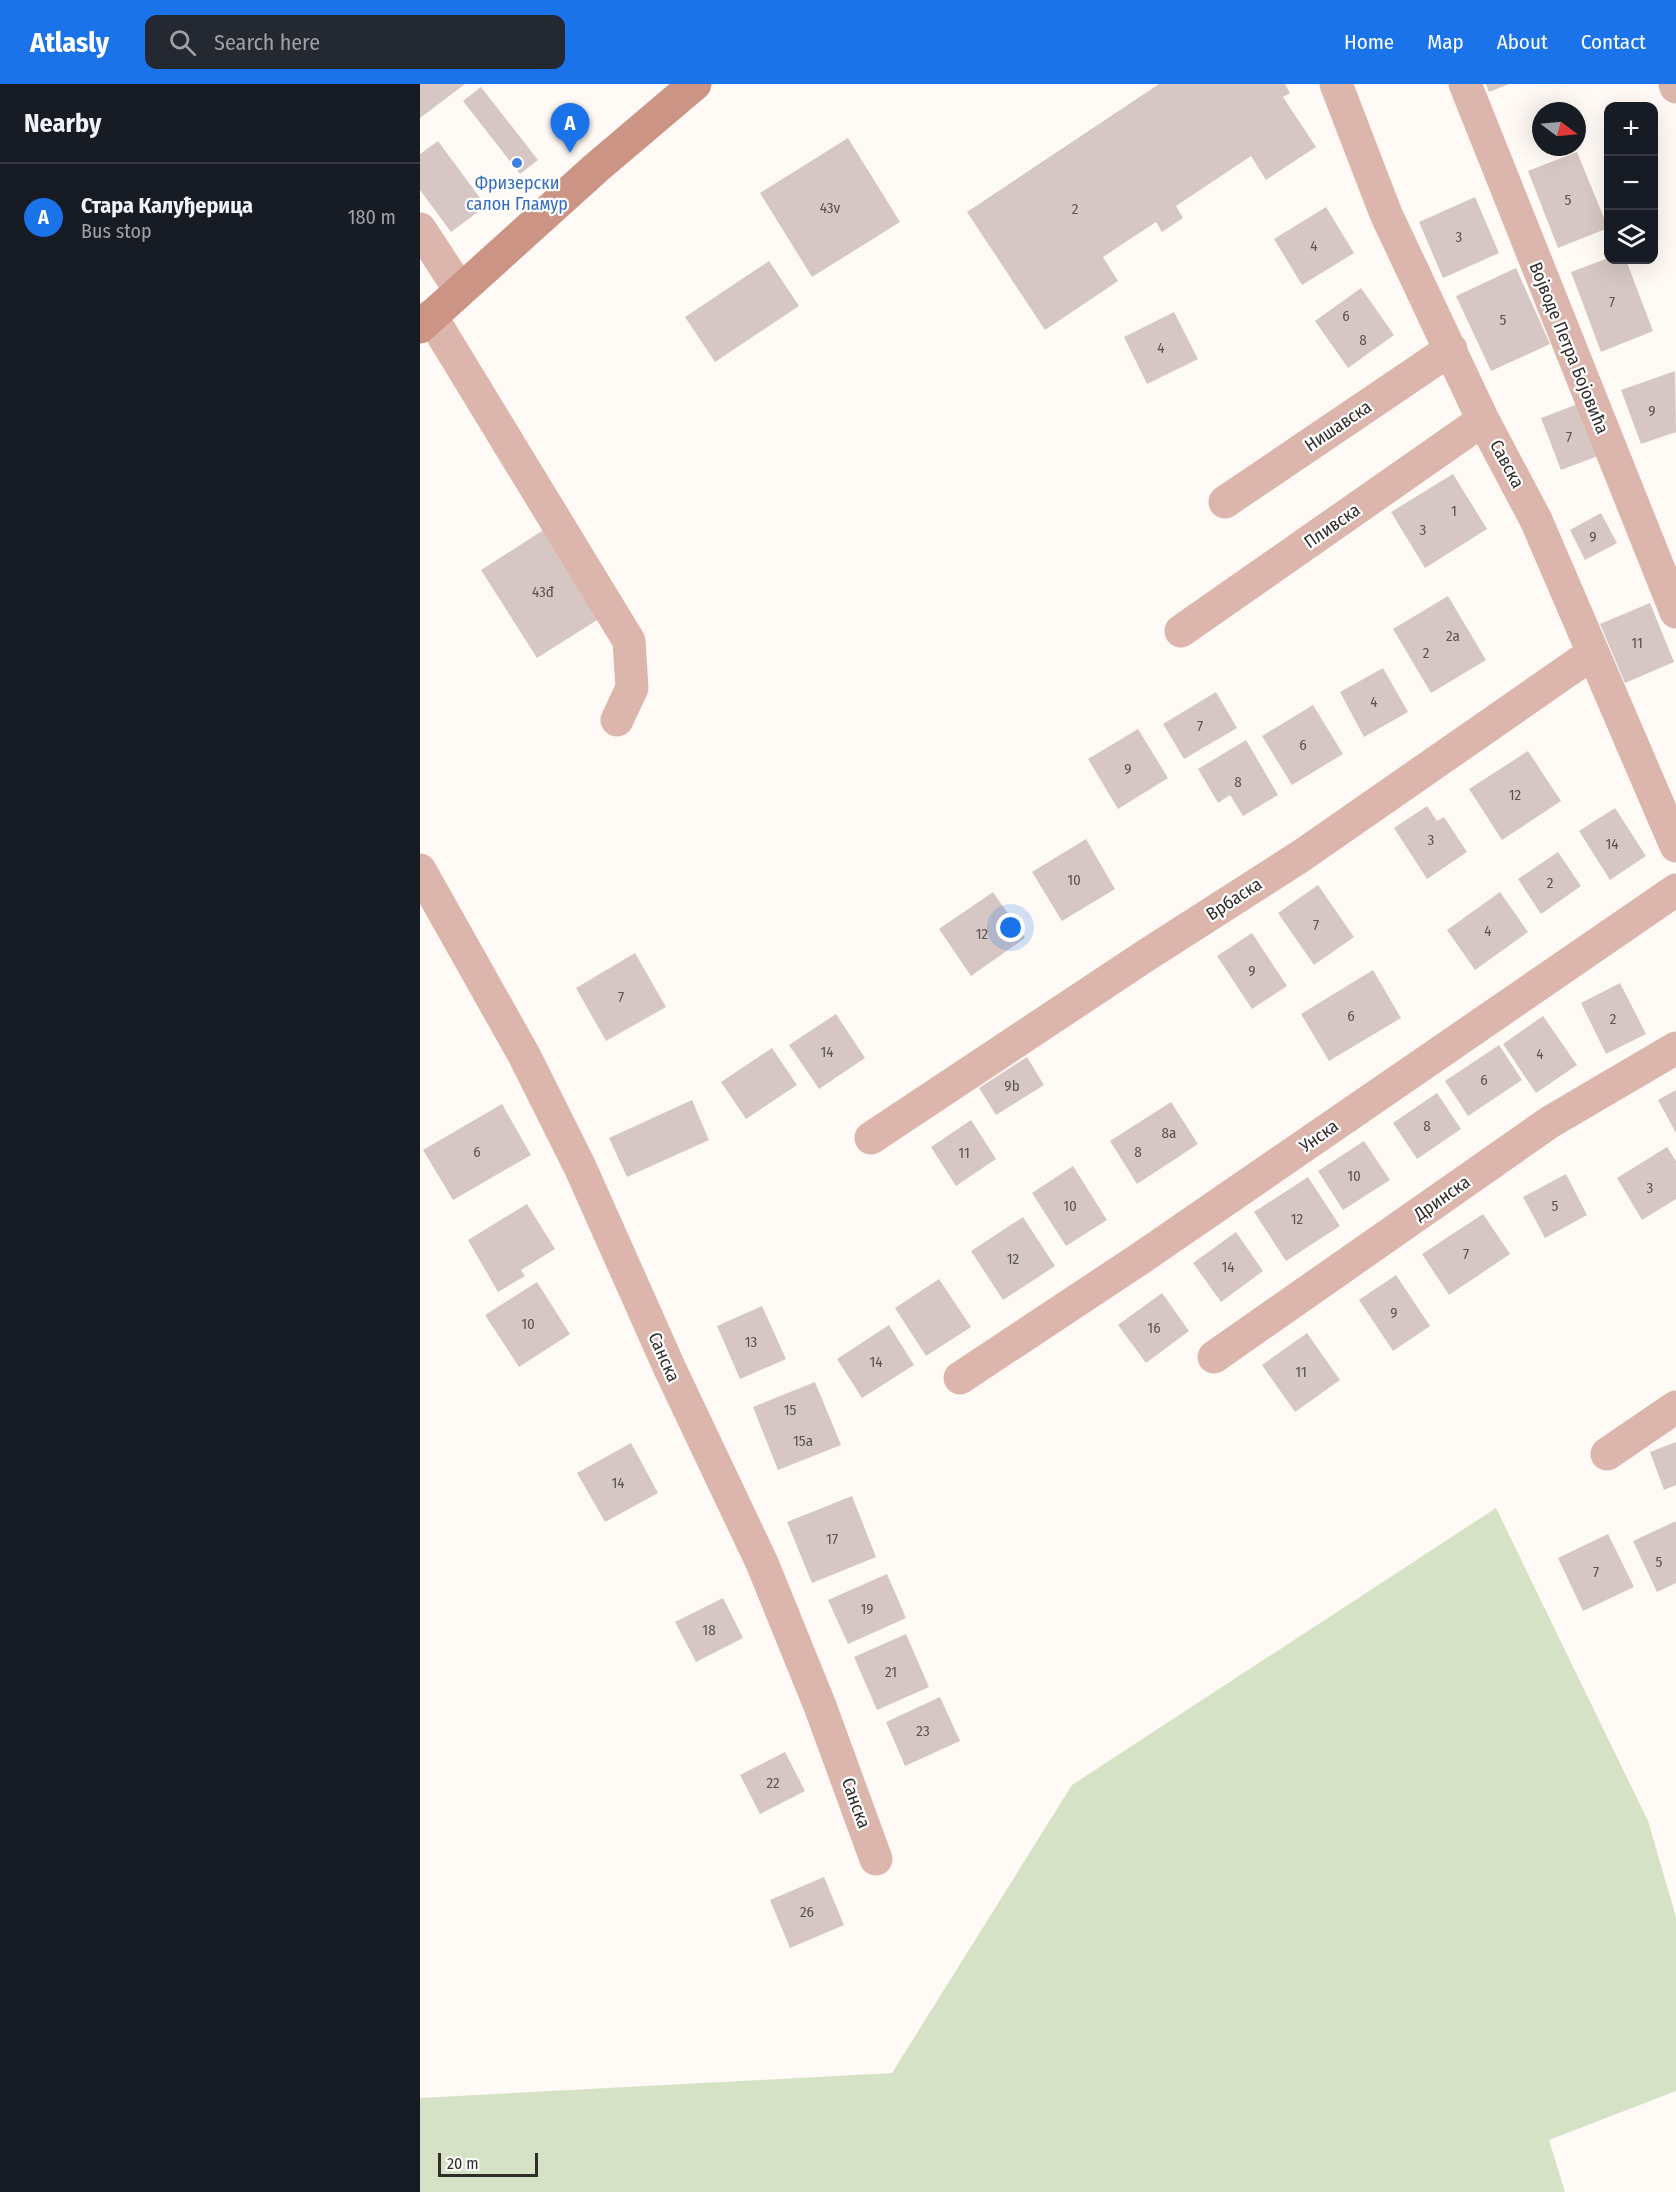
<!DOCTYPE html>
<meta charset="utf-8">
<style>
body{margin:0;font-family:"Fira Sans Condensed",sans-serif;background:#242831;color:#f1f3f6}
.controls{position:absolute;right:18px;top:18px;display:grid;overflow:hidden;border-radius:12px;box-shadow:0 6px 24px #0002}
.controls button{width:54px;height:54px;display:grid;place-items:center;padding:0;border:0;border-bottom:2px solid #363941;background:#171b24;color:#f1f3f6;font:30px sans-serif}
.compass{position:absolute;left:1112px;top:18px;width:54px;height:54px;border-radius:50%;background:#171b24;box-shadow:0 6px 24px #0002;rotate:106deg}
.scale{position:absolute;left:18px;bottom:15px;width:100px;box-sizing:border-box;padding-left:6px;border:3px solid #312d29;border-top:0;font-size:16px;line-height:21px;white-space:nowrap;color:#312d29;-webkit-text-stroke:4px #fff;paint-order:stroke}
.you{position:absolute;left:591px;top:844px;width:21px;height:21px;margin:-15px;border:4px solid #fff;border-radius:50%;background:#1a73e8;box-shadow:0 0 0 9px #1a73e833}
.badge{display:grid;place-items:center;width:39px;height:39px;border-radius:50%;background:#1a73e8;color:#fff;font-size:20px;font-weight:700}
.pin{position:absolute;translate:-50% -50px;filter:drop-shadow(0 2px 3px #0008)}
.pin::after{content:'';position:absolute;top:32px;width:21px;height:18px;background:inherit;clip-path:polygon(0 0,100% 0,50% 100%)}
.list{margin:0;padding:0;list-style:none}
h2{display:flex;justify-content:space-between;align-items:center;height:78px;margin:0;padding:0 24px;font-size:26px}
h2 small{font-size:20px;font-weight:400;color:#9ea1a6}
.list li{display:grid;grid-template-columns:39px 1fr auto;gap:18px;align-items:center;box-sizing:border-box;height:108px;padding:0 24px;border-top:2px solid #363941}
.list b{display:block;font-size:22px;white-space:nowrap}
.list p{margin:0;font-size:20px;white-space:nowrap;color:#9ea1a6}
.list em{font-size:20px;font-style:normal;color:#9ea1a6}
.icon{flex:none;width:33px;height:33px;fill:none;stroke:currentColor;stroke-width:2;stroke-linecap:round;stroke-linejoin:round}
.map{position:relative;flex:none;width:1256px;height:2108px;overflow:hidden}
header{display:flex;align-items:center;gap:36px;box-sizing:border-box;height:84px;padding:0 30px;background:#1a73e8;color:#fff}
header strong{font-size:28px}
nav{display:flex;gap:33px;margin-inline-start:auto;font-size:21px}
.search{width:420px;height:54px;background:#242831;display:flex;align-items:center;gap:15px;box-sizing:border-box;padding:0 21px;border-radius:12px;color:#9ea1a6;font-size:22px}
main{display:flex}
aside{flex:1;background:#171b24}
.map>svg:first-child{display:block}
.green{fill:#d6e2c5}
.building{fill:#d6c7c4}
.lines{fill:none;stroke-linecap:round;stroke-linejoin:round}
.street{stroke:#dcb6ac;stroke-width:33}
.secondary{stroke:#cb9485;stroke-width:33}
.shop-dot{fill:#3f7fe0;stroke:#fff;stroke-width:2}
.labels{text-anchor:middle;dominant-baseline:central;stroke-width:4.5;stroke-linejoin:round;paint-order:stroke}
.number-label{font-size:15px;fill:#5a5450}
.shop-label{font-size:18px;fill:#366cbe;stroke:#fff}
.street-label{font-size:18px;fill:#312d29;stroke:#fff}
</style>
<header>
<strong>Atlasly</strong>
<div class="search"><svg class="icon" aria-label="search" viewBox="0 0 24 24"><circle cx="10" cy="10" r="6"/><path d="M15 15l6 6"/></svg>Search here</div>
<nav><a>Home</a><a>Map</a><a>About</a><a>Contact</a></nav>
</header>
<main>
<aside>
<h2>Nearby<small></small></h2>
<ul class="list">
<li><span class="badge">A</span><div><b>Стара Калуђерица</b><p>Bus stop</p></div><em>180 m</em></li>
</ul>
</aside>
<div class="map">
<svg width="1256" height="2108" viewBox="0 0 1256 2108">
<rect width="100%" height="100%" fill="#fffaf6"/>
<path class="green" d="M1076,1424l152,313 28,96v174l-127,49 16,52h-1145v-94l472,-25 180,-288z"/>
<path class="building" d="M0,0h45l-45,34z
M739,0h126l5,9 -7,4 33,50 -50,33 -15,-24 -75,50 7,12 -21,14 -6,-10 -53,35 15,24 -73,49 -78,-118z
M1066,0h23l-20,8z
M61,3l57,73 -18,14 -57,-73z
M428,54l52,84 -88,55 -52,-84z
M18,57l48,65 -35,26 -31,-42v-36z
M1157,68l31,76 -50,20 -30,-77z
M1055,113l24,56 -56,25 -24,-56z
M906,123l28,46 -52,32 -28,-46z
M1188,174l18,2 27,71 -52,21 -30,-80z
M349,177l30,45 -84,56 -30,-45z
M1096,184l34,76 -59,27 -35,-75z
M941,204l33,47 -46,33 -33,-47z
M754,228l24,47 -51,25 -23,-47z
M1255,287l1,61 -35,12 -20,-54z
M1158,320l20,52 -37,14 -20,-52z
M1033,390l34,55 -62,39 -34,-56z
M1181,429l16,30 -32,17 -15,-30z
M128,443l57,88 -68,43 -56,-88z
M1028,512l38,64 -55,33 -38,-64z
M1230,519l24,59 -49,21 -25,-59z
M963,584l25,44 -44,25 -24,-45z
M796,608l21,36 -53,31 -21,-35z
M893,621l30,49 -51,31 -30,-49z
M718,645l30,49 -50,31 -30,-50z
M826,656l32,55 -35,21 -13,-21 -12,8 -20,-34z
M1108,667l33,50 -59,39 -33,-51z
M1007,722l10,15 7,-4 23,35 -40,27 -33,-51z
M1195,724l31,48 -36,24 -31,-49z
M666,755l29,50 -53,32 -30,-49z
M1138,768l23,34 -40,28 -23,-35z
M898,801l36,52 -40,28 -36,-52z
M573,808l32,46 -54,38 -32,-47z
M1080,808l28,40 -53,38 -28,-40z
M832,849l35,53 -35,23 -35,-53z
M215,869l31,54 -60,34 -30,-53z
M953,886l28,48 -72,43 -28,-47z
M1200,899l26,51 -40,20 -25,-51z
M416,930l29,44 -46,31 -30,-44z
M1123,932l34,49 -41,28 -33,-49z
M1079,961l23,35 -54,36 -23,-35z
M352,964l25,37 -51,34 -25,-37z
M607,973l17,28 -48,30 -17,-27z
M1256,1006v43l-18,-33z
M1017,1009l24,36 -44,30 -24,-36z
M272,1016l17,40 -82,37 -18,-39z
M751,1018l27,42 -61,40 -27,-43z
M82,1020l29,51 -78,45 -30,-50z
M551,1036l25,39 -40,27 -25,-39z
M944,1057l26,39 -47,30 -25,-39z
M1247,1063l9,14v38l-34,21 -25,-42z
M653,1082l34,54 -41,26 -34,-53z
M1146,1090l21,41 -42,23 -22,-41z
M888,1093l32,49 -54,35 -32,-49z
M107,1120l28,45 -34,21 4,6 -27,16 -30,-52z
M1063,1130l27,40 -61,41 -27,-41z
M603,1133l32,49 -52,34 -32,-49z
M816,1148l27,39 -42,31 -28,-39z
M976,1191l34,51 -37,25 -34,-51z
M519,1195l32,48 -45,29 -31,-48z
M117,1198l33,52 -51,33 -34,-52z
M742,1209l27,38 -43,32 -28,-38z
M342,1222l24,53 -46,20 -23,-53z
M469,1241l25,40 -52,33 -25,-39z
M887,1249l33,47 -45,32 -33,-47z
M395,1298l26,63 -63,25 -25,-63z
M1256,1358v43l-12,5 -14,-38z
M211,1359l27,50 -53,29 -28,-49z
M432,1412l24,61 -64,26 -25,-61z
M1256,1437v62l-19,9 -24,-51z
M1188,1450l26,53 -51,24 -25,-53z
M467,1490l19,44 -58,26 -20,-44z
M303,1514l20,40 -47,24 -21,-40z
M486,1550l23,53 -52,23 -23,-53z
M520,1613l20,44 -55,25 -19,-44z
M365,1668l20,39 -45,23 -20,-39z
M404,1793l20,48 -54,23 -20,-48z"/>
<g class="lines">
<path class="street" d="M916,0l50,130 97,206 53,100 140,326
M1045,0l211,528
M1255,0l1,3
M0,145l40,61
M11,232l198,325 3,47 -15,32
M805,418l226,-153
M761,547l302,-211
M0,786l104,185 56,112 90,202 92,194 58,143 56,153
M451,1054l274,-182 156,-100 292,-203
M794,1273l336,-235 126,-74
M540,1294l181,-120 535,-368
M1187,1370l69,-47"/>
<path class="secondary" d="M0,243l176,-159 99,-84"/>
</g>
<circle class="shop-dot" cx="97" cy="79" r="6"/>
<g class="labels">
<g class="number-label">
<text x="1148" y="116">5</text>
<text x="410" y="124">43v</text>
<text x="655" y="125">2</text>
<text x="1039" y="153">3</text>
<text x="894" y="162">4</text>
<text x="1192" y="218">7</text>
<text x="926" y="232">6</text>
<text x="1083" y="236">5</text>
<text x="943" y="256">8</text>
<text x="741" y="264">4</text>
<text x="1232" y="327">9</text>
<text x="1149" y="353">7</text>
<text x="1034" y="427">1</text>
<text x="1003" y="446">3</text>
<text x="1173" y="453">9</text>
<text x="123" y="508">43đ</text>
<text x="1033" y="552">2a</text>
<text x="1217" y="559">11</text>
<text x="1006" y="569">2</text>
<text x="954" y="618">4</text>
<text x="780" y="642">7</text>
<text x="883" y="661">6</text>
<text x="708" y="685">9</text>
<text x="818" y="698">8</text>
<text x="1095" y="711">12</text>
<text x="1011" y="756">3</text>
<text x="1192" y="760">14</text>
<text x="654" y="796">10</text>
<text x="1130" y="799">2</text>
<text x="896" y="841">7</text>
<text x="1068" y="847">4</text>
<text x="562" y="850">12</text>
<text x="832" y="887">9</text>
<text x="201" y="913">7</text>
<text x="931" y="932">6</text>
<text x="1193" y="935">2</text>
<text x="407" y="968">14</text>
<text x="1120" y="970">4</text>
<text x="1064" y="996">6</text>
<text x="592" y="1002">9b</text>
<text x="1007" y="1042">8</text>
<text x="749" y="1049">8a</text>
<text x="57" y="1068">6</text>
<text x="718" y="1068">8</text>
<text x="544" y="1069">11</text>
<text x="934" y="1092">10</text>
<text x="1230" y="1104">3</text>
<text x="650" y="1122">10</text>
<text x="1135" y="1122">5</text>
<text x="877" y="1135">12</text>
<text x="1046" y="1170">7</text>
<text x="593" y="1175">12</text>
<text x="808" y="1183">14</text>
<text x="974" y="1229">9</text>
<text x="108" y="1240">10</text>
<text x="734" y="1244">16</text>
<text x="331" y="1258">13</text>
<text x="456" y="1278">14</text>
<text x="881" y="1288">11</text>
<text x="370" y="1326">15</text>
<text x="383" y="1357">15a</text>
<text x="198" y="1399">14</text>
<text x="412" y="1455">17</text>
<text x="1239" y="1478">5</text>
<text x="1176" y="1488">7</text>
<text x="447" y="1525">19</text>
<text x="289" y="1546">18</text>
<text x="471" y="1588">21</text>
<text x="503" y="1647">23</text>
<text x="353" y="1699">22</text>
<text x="387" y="1828">26</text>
</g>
<g class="shop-label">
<text x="97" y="99">Фризерски<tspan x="97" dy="21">салон Гламур</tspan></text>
</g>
<g class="street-label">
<text transform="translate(1149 264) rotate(68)">Војводе Петра Бојовића</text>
<text transform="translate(918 342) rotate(-34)">Нишавска</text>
<text transform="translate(1087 380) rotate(62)">Савска</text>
<text transform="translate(912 442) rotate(-35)">Пливска</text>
<text transform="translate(814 815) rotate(-33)">Врбаска</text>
<text transform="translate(899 1052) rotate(-35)">Унска</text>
<text transform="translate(1022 1114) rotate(-35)">Дринска</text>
<text transform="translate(244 1273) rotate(66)">Санска</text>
<text transform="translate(436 1719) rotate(70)">Санска</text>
</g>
</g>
</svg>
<div class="controls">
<button>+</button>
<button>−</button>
<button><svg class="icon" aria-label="layers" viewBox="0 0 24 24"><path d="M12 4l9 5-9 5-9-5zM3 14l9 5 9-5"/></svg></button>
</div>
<svg class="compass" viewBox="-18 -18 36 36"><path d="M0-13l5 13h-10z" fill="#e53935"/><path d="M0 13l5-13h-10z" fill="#9ea1a6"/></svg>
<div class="scale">20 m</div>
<div class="you"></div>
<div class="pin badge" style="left:150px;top:69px">A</div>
</div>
</main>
